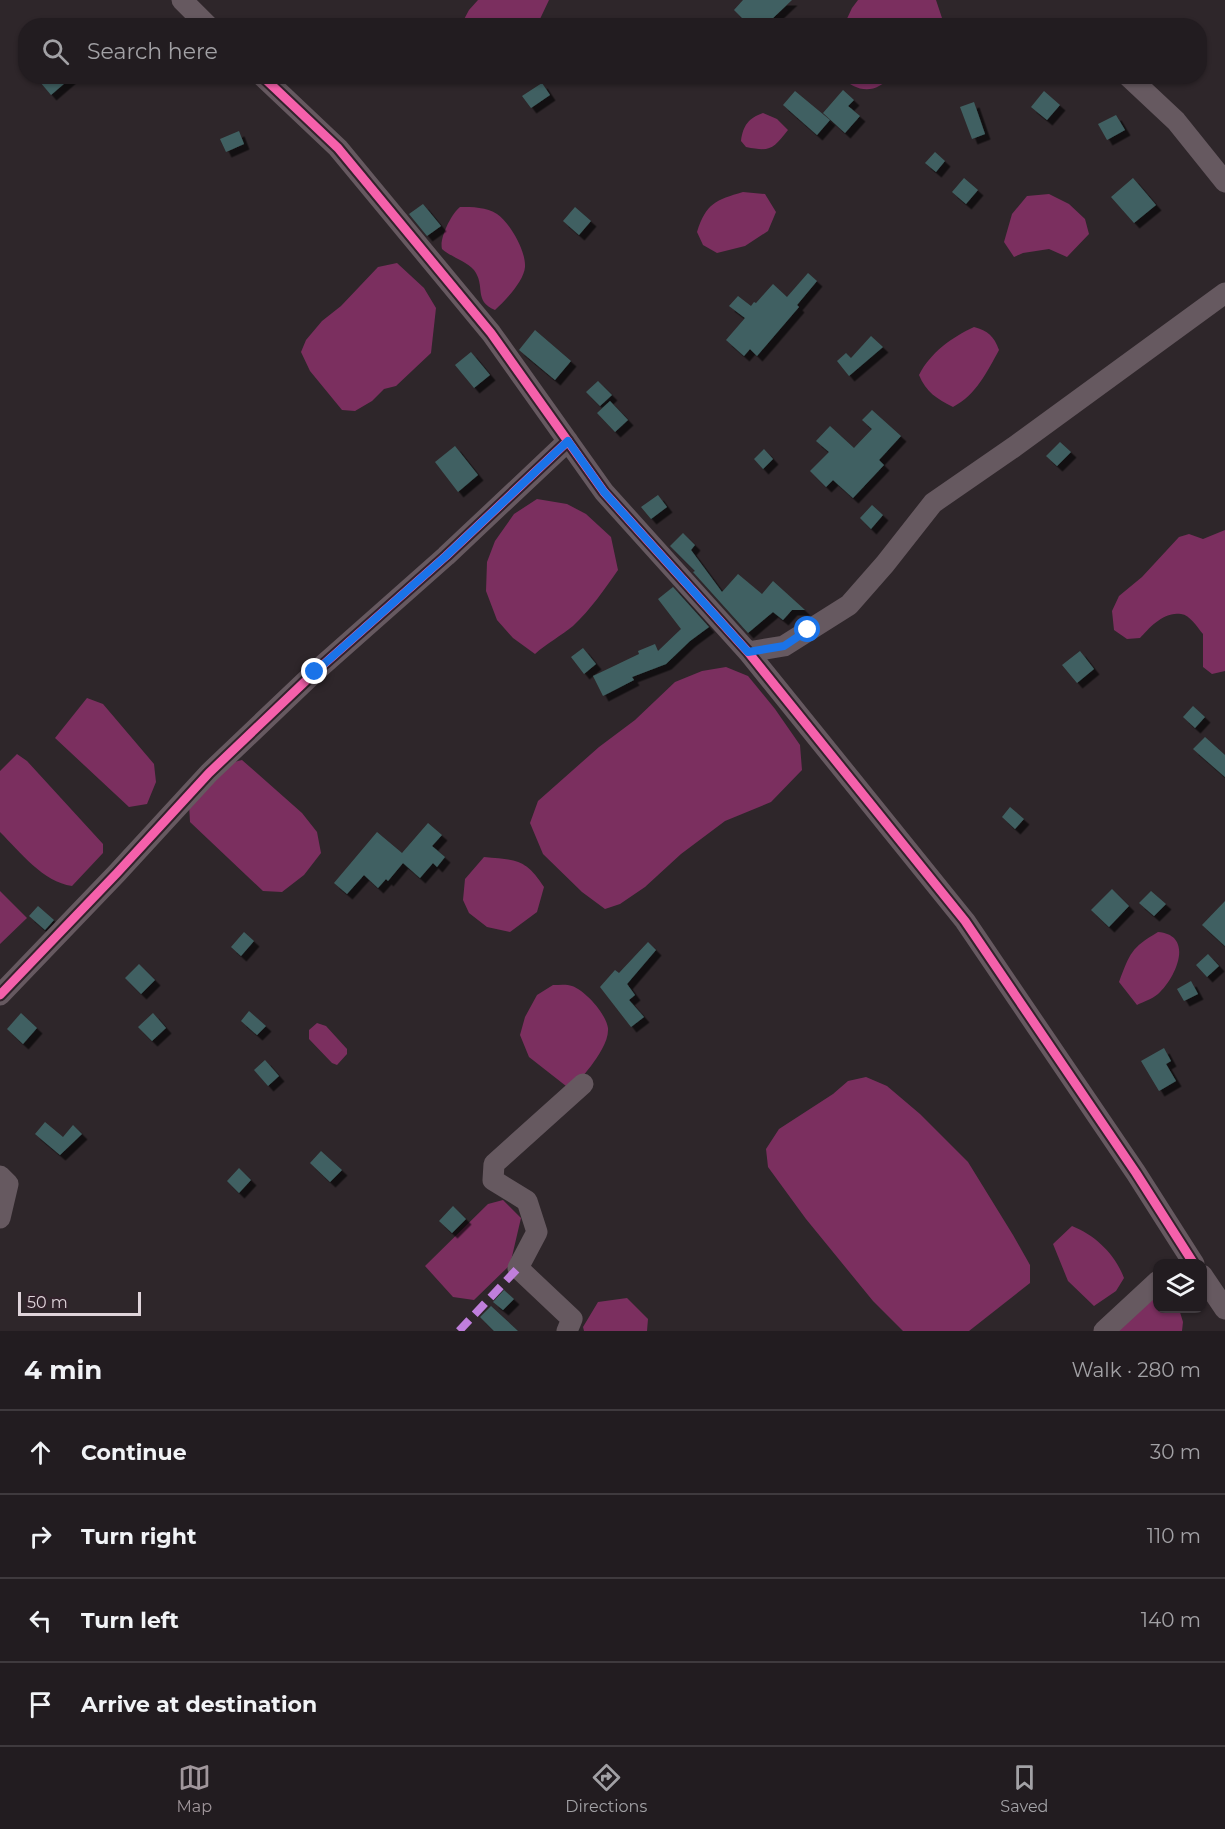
<!DOCTYPE html>
<meta charset="utf-8">
<style>
body{margin:0;font-family:Montserrat,sans-serif;background:#2a2529;color:#f1f3f6}
.controls{position:absolute;right:18px;bottom:18px;display:grid;overflow:hidden;border-radius:12px;box-shadow:0 2px 4px #0004}
.controls button{width:54px;height:54px;display:grid;place-items:center;padding:0;border:0;border-bottom:2px solid #3f3a3e;background:#221c20;color:#f1f3f6;font:30px sans-serif}
.scale{position:absolute;left:18px;bottom:15px;width:123px;box-sizing:border-box;padding-left:6px;border:3px solid #dfd4da;border-top:0;font-size:16px;line-height:21px;white-space:nowrap;color:#dfd4da;-webkit-text-stroke:4px #32222b;paint-order:stroke}
.stop{position:absolute;width:18px;height:18px;margin:-14px;border:4px solid #1a73e8;border-radius:50%;background:#fff}
.stop.end{background:#1a73e8;border-color:#fff;box-shadow:0 2px 6px #0008}
.list{margin:0;padding:0;list-style:none}
h2{display:flex;justify-content:space-between;align-items:center;height:78px;margin:0;padding:0 24px;font-size:26px}
h2 small{font-size:20px;font-weight:400;color:#a2a1a5}
.list li{display:grid;grid-template-columns:39px 1fr auto;gap:18px;align-items:center;box-sizing:border-box;height:84px;padding:0 24px;border-top:2px solid #3f3a3e}
.list b{display:block;font-size:22px;white-space:nowrap}
.list em{font-size:20px;font-style:normal;color:#a2a1a5}
.icon{flex:none;width:33px;height:33px;fill:none;stroke:currentColor;stroke-width:2;stroke-linecap:round;stroke-linejoin:round}
.map{position:relative;flex:none;width:1225px;height:1331px;overflow:hidden}
.search{position:absolute;background:#221c20;box-shadow:0 2px 4px #0004;left:18px;right:18px;top:18px;height:66px;display:flex;align-items:center;gap:15px;box-sizing:border-box;padding:0 21px;border-radius:24px;color:#a2a1a5;font-size:22px}
.sheet{height:414px;background:#221c20}
nav{display:flex;justify-content:space-around;align-items:center;box-sizing:border-box;height:84px;border-top:2px solid #3f3a3e;background:#221c20;font-size:16px;color:#a2a1a5}
nav a{display:grid;justify-items:center;gap:3px}
nav .on{color:#a1979c}
.map>svg:first-child{display:block}
.water{fill:#7b2f5f}
.building{fill:#416162;filter:url(#shadow)}
.lines{fill:none;stroke-linecap:round;stroke-linejoin:round}
.minor{stroke:#665960;stroke-width:21}
.quiet{stroke:#c07fdc;stroke-width:8;stroke-dasharray:15 8;stroke-linecap:butt}
.cycleway-casing{stroke:#32222b;stroke-width:13}
.cycleway{stroke:#f560ab;stroke-width:9}
.route{stroke:#1a73e8;stroke-width:8}
</style>
<div class="map">
<svg width="1225" height="1331" viewBox="0 0 1225 1331">
<defs>
<filter id="shadow"><feDropShadow dx="5.5" dy="5.5" stdDeviation="0" flood-color="#0009"/></filter>
</defs>
<rect width="100%" height="100%" fill="#2e262a"/>
<path class="water" d="M478,0h71l-9,19 -6,6h-73l8,-15z
M858,0h78l6,18 -1,7h-97l8,-17z
M843,77h48c-4,2 -7,7 -12,9 -12,7 -28,2 -36,-9z
M763,113l14,6 11,11c-15,19 -17,22 -42,17l-5,-6c2,-16 8,-23 22,-28z
M743,192l22,2 11,18 -8,19 -23,15 -28,7 -14,-8 -6,-13c9,-29 19,-32 46,-40z
M1049,194l20,10 16,15 4,15 -22,23 -18,-8 -26,4 -9,4 -10,-15 8,-28 15,-18z
M460,207c12,0 27,0 37,7 13,9 29,37 28,53 -1,14 -20,34 -30,43 -22,-9 -9,-24 -21,-40 -8,-9 -23,-13 -32,-21 -3,-11 10,-36 18,-42z
M397,263l27,25 12,20 -5,45 -35,33 -12,3 -12,12 -17,10 -13,-1 -32,-39 -9,-19 5,-12 16,-19 19,-15 37,-39z
M974,327c14,4 20,9 25,23 -12,22 -23,45 -46,57 -16,-8 -27,-15 -34,-32 11,-22 33,-38 55,-48z
M537,499l30,5 19,10 25,23 7,33c-14,20 -27,39 -45,56 -12,10 -26,17 -38,28l-22,-16 -16,-18 -11,-29 1,-29 8,-21 19,-27z
M1225,530v141l-13,3 -9,-7v-33c-6,-7 -13,-19 -22,-20 -17,-3 -32,14 -41,24l-13,1 -13,-9 -2,-19 7,-15 23,-19 37,-40 10,-3 14,5z
M726,667l22,9 27,33 25,36 2,25 -31,32 -46,19 -44,33 -36,33 -25,17 -15,5 -23,-17 -39,-38 -13,-31 8,-22 61,-54 36,-27 40,-38 27,-11z
M87,698l16,6 51,60 2,18 -9,22 -18,3 -74,-69z
M17,754l10,7 76,83v9l-31,33c-29,-4 -52,-34 -72,-54v-61z
M242,760l60,53 15,19 4,21 -17,22 -22,17 -19,-1 -73,-69 -1,-18 45,-42z
M484,857c33,3 42,2 60,30l-7,25 -27,20 -23,-5 -18,-14 -6,-13 2,-21z
M0,891l27,27 -27,26z
M1158,932c37,3 18,46 0,62 -6,5 -15,8 -21,11l-18,-23c11,-29 12,-34 39,-50z
M553,985c6,0 14,-1 19,1 14,5 34,28 36,42 1,13 -10,28 -17,38 -8,10 -13,17 -25,20l-37,-29 -9,-22 5,-18 12,-22z
M317,1023l9,3 21,23v5l-10,11 -5,-2 -23,-24v-9z
M866,1077l21,9 33,28 48,48 45,73 17,30v18l-61,48h-66l-30,-30 -67,-82 -38,-52 -2,-18 13,-20 54,-35 15,-13z
M503,1200l18,18 -11,47 -36,35 -21,-3 -28,-31 63,-62z
M1072,1226c23,9 43,28 52,52l-8,13 -22,15 -26,-25 -15,-37z
M1157,1293l1,15 21,1 4,13 -1,9h-65z
M627,1298l21,21 -1,12h-63l-1,-4 15,-25z"/>
<path class="building" d="M743,0h49l-20,19 8,7h-30l-16,-16z
M35,76h38l-22,19z
M542,83l8,12 -19,13 -9,-12z
M843,90l11,10 -6,6 12,10 -15,17 -22,-20z
M795,91l35,29 -13,15 -34,-30z
M1044,91l16,14 -13,15 -16,-13z
M974,102l11,32 -13,5 -12,-32z
M1116,115l9,15 -18,10 -9,-16z
M239,131l5,13 -18,8 -6,-13z
M935,152l10,9 -9,11 -11,-9z
M964,178l14,12 -12,14 -14,-12z
M1133,178l23,27 -22,18 -23,-26z
M423,204l18,22 -14,10 -18,-22z
M575,207l16,14 -12,14 -16,-14z
M808,273l9,8 -20,24 2,2 -42,49 -7,-7 -6,7 -18,-16 19,-22 -16,-12 9,-10 13,10 3,-4 2,1 17,-19 14,13z
M535,330l36,31 -16,19 -36,-30z
M871,336l12,11 -34,29 -12,-15 9,-8 5,5z
M471,352l19,23 -16,13 -19,-23z
M598,381l14,14 -12,11 -14,-14z
M610,401l18,19 -13,12 -18,-19z
M872,410l29,26 -22,24 5,5 -31,33 -20,-18 -7,7 -16,-16 19,-19 -13,-11 14,-15 24,22 18,-19 -10,-9z
M1060,442l11,10 -14,14 -11,-10z
M455,446l23,29 -20,17 -23,-30z
M764,449l9,10 -10,10 -9,-10z
M658,495l9,12 -16,12 -10,-12z
M872,505l11,10 -12,14 -11,-11z
M683,533l12,12 -4,5 31,42 16,-18 24,20 11,-13 32,29h-13l-9,10 -10,-8 -25,21 -55,-61 2,-1 -25,-25z
M673,587l36,40 -19,14 -24,23 -34,13 2,3 -31,16 -10,-20 46,-22 -1,-3 17,-7 3,7 23,-22 -23,-30z
M583,648l13,16 -12,10 -13,-17z
M1080,651l14,18 -17,14 -15,-18z
M1193,706l12,11 -10,11 -12,-11z
M1205,737l20,18v22l-32,-28z
M1010,807l14,12 -9,10 -13,-12z
M428,823l14,12 -10,11 13,11 -8,10 -4,-4 -13,15 -17,-15 -15,18 -2,-2 -8,9 -14,-13 -17,19 -13,-11 43,-51 25,21z
M1112,889l17,17 -20,21 -18,-17z
M1151,891l15,13 -12,12 -15,-13z
M1225,901v45l-23,-21z
M38,906l16,14 -9,10 -16,-14z
M244,932l10,9 -13,15 -10,-9z
M648,942l8,8 -29,34 8,11 -6,5 15,17 -13,10 -31,-40 15,-17 4,3z
M1208,954l11,12 -12,11 -11,-12z
M139,964l16,16 -14,14 -16,-16z
M1191,981l7,13 -14,7 -7,-12z
M249,1011l17,15 -9,9 -16,-14z
M21,1013l16,15 -14,16 -16,-15z
M153,1013l13,15 -14,13 -14,-14z
M1164,1048l7,13 -5,3 10,17 -17,10 -18,-30z
M265,1060l14,16 -11,10 -14,-16z
M45,1122l18,15 10,-12 9,9 -22,21 -25,-21z
M321,1151l21,19 -12,12 -20,-19z
M239,1168l12,12 -12,13 -12,-12z
M453,1206l13,13 -14,14 -13,-12z
M504,1290l10,9 -11,11 -10,-8z
M491,1306l27,25h-24l-14,-14z"/>
<g class="lines">
<path class="minor" d="M182,0l26,26
M262,76l76,72 153,185 113,159 144,160 217,269 171,252 58,91
M1128,76l48,45 49,61
M748,652l36,-6 65,-41 36,-41 48,-61 81,-56 211,-154
M0,995l117,-122 92,-100 106,-101 131,-116 122,-115
M0,1176l8,8 -8,34
M1202,1275l23,34
M567,1331l5,-12 -54,-51 19,-36 -10,-31 -34,-21 1,-16 89,-80
M1104,1331l54,-50"/>
<path class="quiet" d="M459,1331l59,-63"/>
<defs>
<path id="cycleway" d="M262,76l76,72 153,185 113,159 144,160 217,269 171,252 58,91
M0,995l117,-122 92,-100 106,-101 131,-116 122,-115"/>
</defs>
<use href="#cycleway" class="cycleway-casing"/>
<use href="#cycleway" class="cycleway"/>
</g>
<g class="lines">
<path class="route" d="M315,672l131,-116 122,-115 36,51 144,160 36,-6 24,-16"/>
</g>
</svg>
<div class="controls">
<button><svg class="icon" aria-label="layers" viewBox="0 0 24 24"><path d="M12 4l9 5-9 5-9-5zM3 14l9 5 9-5"/></svg></button>
</div>
<div class="scale">50 m</div>
<div class="stop" style="left:808px;top:630px"></div>
<div class="stop end" style="left:315px;top:672px"></div>
<div class="search"><svg class="icon" aria-label="search" viewBox="0 0 24 24"><circle cx="10" cy="10" r="6"/><path d="M15 15l6 6"/></svg>Search here</div>
</div>
<section class="sheet">
<h2>4 min<small>Walk · 280 m</small></h2>
<ul class="list">
<li><svg class="icon" aria-label="ahead" viewBox="0 0 24 24"><path d="M12 20V5M6 11l6-6 6 6"/></svg><div><b>Continue</b></div><em>30 m</em></li>
<li><svg class="icon" aria-label="right" viewBox="0 0 24 24"><path d="M7 20v-9h11M14 6l5 5-5 5"/></svg><div><b>Turn right</b></div><em>110 m</em></li>
<li><svg class="icon" aria-label="left" viewBox="0 0 24 24"><path d="M17 20v-9H6M10 6l-5 5 5 5"/></svg><div><b>Turn left</b></div><em>140 m</em></li>
<li><svg class="icon" aria-label="arrive" viewBox="0 0 24 24"><path d="M6 21V4h12l-3 4 3 4H6"/></svg><div><b>Arrive at destination</b></div></li>
</ul>
</section>
<nav>
<a class="on"><svg class="icon" aria-label="map" viewBox="0 0 24 24"><path d="M3 6l6-2 6 2 6-2v14l-6 2-6-2-6 2zM9 4v14M15 6v14"/></svg>Map</a>
<a><svg class="icon" aria-label="directions" viewBox="0 0 24 24"><path d="M12 3l9 9-9 9-9-9zM9 14v-3h6M13 9l2 2-2 2"/></svg>Directions</a>
<a><svg class="icon" aria-label="saved" viewBox="0 0 24 24"><path d="M7 4h10v16l-5-4-5 4z"/></svg>Saved</a>
</nav>
